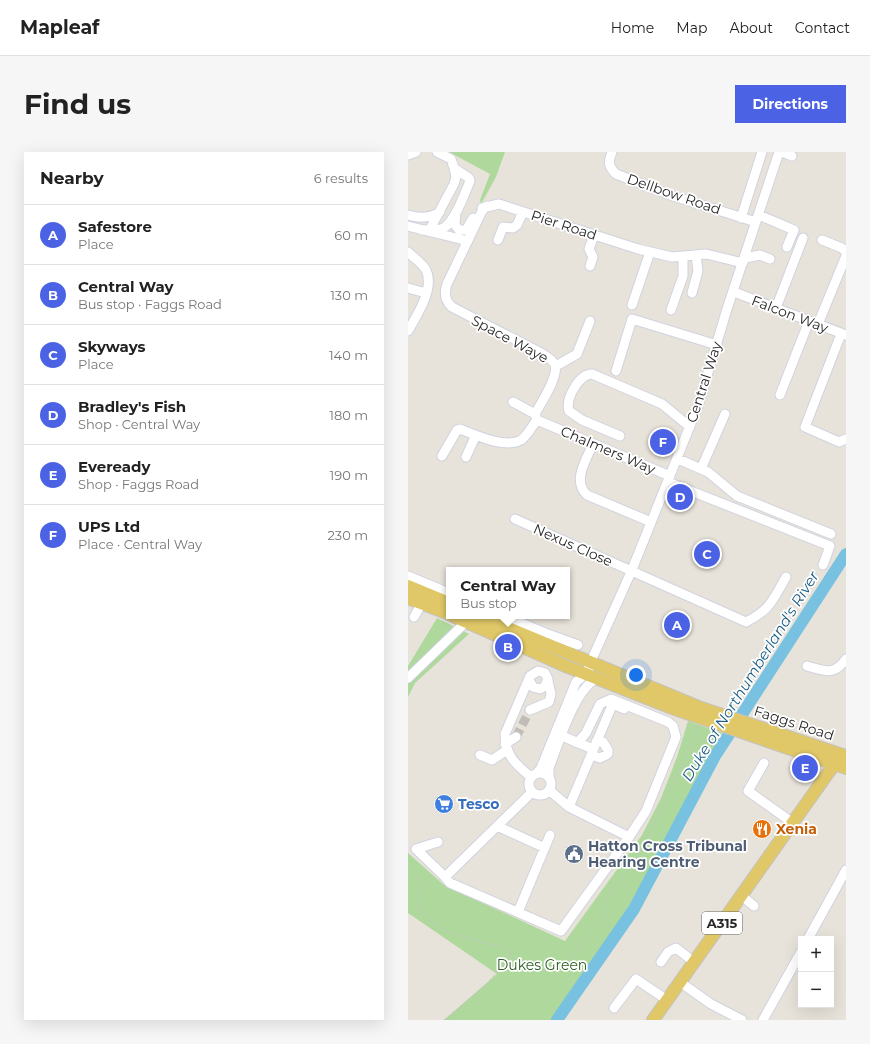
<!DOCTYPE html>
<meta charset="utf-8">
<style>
body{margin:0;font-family:Montserrat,sans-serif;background:#f6f6f6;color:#222}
.controls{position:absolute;right:12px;bottom:12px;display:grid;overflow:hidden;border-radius:0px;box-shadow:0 4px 16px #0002}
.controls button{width:36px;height:36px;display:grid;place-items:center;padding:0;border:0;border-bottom:1px solid #e0e0e0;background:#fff;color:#222;font:20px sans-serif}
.you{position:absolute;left:228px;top:523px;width:14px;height:14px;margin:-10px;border:3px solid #fff;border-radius:50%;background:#1a73e8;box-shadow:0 0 0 6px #1a73e833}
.badge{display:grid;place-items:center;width:26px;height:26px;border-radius:50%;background:#4b62e5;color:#fff;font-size:13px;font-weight:700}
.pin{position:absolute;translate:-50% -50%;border:2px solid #fff;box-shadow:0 1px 4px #0006}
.popup{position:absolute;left:38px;top:415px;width:124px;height:52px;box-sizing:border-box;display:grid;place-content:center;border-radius:0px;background:#fff;filter:drop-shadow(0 1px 3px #0005);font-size:13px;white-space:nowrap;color:#767676}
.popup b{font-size:15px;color:#222}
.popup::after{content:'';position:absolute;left:50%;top:100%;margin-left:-8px;border:8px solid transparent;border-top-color:#fff}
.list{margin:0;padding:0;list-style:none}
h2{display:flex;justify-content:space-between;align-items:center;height:52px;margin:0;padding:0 16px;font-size:17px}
h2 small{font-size:13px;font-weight:400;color:#767676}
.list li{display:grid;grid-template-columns:26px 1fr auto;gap:12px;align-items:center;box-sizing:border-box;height:60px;padding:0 16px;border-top:1px solid #e0e0e0}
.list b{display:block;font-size:15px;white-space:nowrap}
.list p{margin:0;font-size:13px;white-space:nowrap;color:#767676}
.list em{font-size:13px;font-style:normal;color:#767676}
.map{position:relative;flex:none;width:438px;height:868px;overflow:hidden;border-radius:0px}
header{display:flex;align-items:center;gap:24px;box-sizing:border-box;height:56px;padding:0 20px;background:#fff;border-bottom:1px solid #e0e0e0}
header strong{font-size:19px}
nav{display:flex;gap:22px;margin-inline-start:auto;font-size:14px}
.intro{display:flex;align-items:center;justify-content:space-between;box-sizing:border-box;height:96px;padding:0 24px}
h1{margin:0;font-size:28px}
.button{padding:10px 18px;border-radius:0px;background:#4b62e5;color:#fff;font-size:14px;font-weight:700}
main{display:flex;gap:24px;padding:0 24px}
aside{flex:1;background:#fff;border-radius:0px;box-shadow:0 4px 16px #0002}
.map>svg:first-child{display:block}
.green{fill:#afd99c}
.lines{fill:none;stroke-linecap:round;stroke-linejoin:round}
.river{stroke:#78c1e0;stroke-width:12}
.minor-tunnel{stroke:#c1bdb6;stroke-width:9;stroke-dasharray:9 4.5;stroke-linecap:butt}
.minor-casing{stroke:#d0d2df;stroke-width:11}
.major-casing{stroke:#c3c3c3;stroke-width:14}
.path{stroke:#c3c3c3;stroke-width:1;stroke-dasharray:3 2;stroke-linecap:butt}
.minor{stroke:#fff;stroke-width:9}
.major{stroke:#e0c868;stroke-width:12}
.labels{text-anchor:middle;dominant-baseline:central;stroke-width:3.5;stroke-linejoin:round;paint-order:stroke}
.shield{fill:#fff;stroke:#686868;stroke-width:1}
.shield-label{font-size:13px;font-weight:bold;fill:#272727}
.street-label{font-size:14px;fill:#272727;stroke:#fff}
.shop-label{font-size:14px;font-weight:bold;fill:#366cbe;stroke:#fff;text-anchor:start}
.food-label{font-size:14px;font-weight:bold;fill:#c56008;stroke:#fff;text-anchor:start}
.service-label{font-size:14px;font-weight:bold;fill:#4e5e75;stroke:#fff;text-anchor:start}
.park-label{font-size:14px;fill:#2b5b21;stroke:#fff}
.water-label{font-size:15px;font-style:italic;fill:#1b5e87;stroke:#fff}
</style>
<header>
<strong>Mapleaf</strong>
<nav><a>Home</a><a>Map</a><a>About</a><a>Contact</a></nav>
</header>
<div class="intro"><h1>Find us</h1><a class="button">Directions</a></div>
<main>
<aside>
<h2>Nearby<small>6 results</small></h2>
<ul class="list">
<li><span class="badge">A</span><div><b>Safestore</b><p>Place</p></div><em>60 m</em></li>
<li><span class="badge">B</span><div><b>Central Way</b><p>Bus stop · Faggs Road</p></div><em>130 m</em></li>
<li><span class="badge">C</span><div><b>Skyways</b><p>Place</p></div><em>140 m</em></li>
<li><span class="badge">D</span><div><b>Bradley's Fish</b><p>Shop · Central Way</p></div><em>180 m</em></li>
<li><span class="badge">E</span><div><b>Eveready</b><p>Shop · Faggs Road</p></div><em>190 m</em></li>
<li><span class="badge">F</span><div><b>UPS Ltd</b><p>Place · Central Way</p></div><em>230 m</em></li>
</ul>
</aside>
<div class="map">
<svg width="438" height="868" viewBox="0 0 438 868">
<rect width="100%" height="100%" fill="#e8e3da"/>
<path class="green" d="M41,0h56l-9,25 -15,27 -1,-4 10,-26z
M29,466l32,16 -54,49 -7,14v-31z
M280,569l34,12 -71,136 -38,63 -61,88h-108l53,-46 -89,-61v-60l36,32 121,56 77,-106 19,-37 16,-41z"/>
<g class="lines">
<path class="river" d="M149,868l77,-111 81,-153 131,-202"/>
<path class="minor-tunnel" d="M108,585l14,-27"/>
<defs>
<path id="minor" d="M204,0c-4,10 -4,14 4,22l57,22 83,26
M374,0l10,4
M0,3l8,-3
M79,54l-5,5 -35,73c-3,9 -2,17 5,23l91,47c4,3 10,6 12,11 4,11 -14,38 -20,49l2,6 133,56
M74,56l17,-4 139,45 34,8 34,-3 37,9
M48,60l-1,13 4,5h7l7,-12
M0,63c12,4 22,3 32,-3
M351,63l35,15 -7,17
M333,66l21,-66
M0,74l60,15
M22,77l24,-45 2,-7 -2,-9
M14,78c6,-1 13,0 19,-1 13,-3 24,-37 29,-48l-1,-3 -15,-10 -3,-9 -14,-7
M90,88l5,-13 10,1 4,-3 6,-13
M414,88l20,8 4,4
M0,100c6,6 14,11 18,18 9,18 -9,45 -18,61
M337,106l15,-3 10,4
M182,114l3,-9 -4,-8 5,-14
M0,136l18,5
M326,140l112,43
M284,141l6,-22 -2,-16
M224,153l18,-53
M368,156l27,-70
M263,158l12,-34v-20
M410,172l28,-68
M433,182l-36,93 34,15 7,-3
M148,214l21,-12 13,-33
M208,219l16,-52 85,26
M372,243l29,-74
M105,250l22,12
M212,284l-38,-16 -13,-9c-4,-12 10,-37 23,-37l70,30 28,23
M185,292c-7,16 -21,37 -6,51l64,27
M34,304l15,-26 3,-1c15,6 46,20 61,11 7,-5 11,-14 16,-20
M58,305l10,-22
M270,307l30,13 29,24 94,38
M293,317l24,-55
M260,330l162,64 -7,19
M107,367l231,103c24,-12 27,-22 40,-45
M0,424l41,17
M97,464l40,17 1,5 -2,5
M6,465l8,-14 4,-2
M137,481l33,12
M399,514c18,5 27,10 39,-7
M180,516l43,-96 67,-166 29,-97 52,-157
M0,526l59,-57
M121,528l4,7 7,2 5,-3 3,-7 -3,-6 -7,-2 -8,5 -25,58c0,21 10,30 26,43
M122,558l19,-8 2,-8 -3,-13
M154,584l31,13
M97,592l11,-7
M72,603l12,5 15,-10
M183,603l9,3 8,-4v-4l-5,-8h-7
M356,611l-16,28 45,32
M121 632a11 11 0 1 1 22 0a11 11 0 1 1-22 0Z
M129,621l4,-5 35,-86 13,-11
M141,625v-9c9,-23 26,-81 49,-90
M141,638l20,17 60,30
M124,640l-87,85 5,6 111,48 68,-94 17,-26 30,-74 -3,-11 -5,-4 -57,-23 -11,5 -14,29 -9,10
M161,655l42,-99 4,-3 9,4
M89,674l48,22
M30,690l-22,7 29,28
M334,744l12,10
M110,760l32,-77
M400,787l38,-69
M253,810l7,-10 8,-4 18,14
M272,830l31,22 31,16
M206,856l22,-29 31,21
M355,868l38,-68"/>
<path id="major" d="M0,434l41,17
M0,446l41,16
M45,464l115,51 104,41 174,60
M71,464l222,92 145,48
M245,868l185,-261"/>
</defs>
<use href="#minor" class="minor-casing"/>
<use href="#major" class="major-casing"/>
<path class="path" d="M0,718l15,15 -4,22 10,14 20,11 32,10 24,5 12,17 19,5h17l10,-4 14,-12 25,-35 4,-17 7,-14 13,-14 17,-26 52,-110 1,-11
M36,868l43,-36 24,-28"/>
<use href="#minor" class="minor"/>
<use href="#major" class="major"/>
</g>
<defs>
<symbol id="supermarket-disc" viewBox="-11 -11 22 22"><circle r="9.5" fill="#3f7fe0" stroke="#fff"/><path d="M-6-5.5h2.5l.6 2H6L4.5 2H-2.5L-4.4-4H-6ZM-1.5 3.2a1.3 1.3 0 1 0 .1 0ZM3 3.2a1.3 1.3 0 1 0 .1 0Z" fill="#fff"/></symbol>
<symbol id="restaurant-disc" viewBox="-11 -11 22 22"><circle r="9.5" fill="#e8710a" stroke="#fff"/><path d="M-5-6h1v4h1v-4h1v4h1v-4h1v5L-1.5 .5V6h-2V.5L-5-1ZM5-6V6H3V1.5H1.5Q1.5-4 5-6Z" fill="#fff"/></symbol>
<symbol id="civic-disc" viewBox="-11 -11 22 22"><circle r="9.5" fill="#5c6f8a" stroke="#fff"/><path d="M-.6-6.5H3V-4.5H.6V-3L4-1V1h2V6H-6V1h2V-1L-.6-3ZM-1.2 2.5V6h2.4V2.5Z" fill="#fff"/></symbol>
</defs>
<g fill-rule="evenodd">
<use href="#supermarket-disc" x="25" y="641" width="22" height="22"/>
<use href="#restaurant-disc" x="343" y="666" width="22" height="22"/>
<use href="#civic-disc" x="155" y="691" width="22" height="22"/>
</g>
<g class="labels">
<rect class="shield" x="294" y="760" width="40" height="22" rx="3"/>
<g class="shield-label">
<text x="314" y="771">A315</text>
</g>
<g class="street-label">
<text transform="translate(266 42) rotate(19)">Dellbow Road</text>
<text transform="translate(156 73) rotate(18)">Pier Road</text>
<text transform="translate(382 162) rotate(21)">Falcon Way</text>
<text transform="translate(102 187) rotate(28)">Space Waye</text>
<text transform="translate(296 230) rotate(-72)">Central Way</text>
<text transform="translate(200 298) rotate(23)">Chalmers Way</text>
<text transform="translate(165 393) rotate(24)">Nexus Close</text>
<text transform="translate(386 571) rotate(18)">Faggs Road</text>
</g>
<g class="shop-label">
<text x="50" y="652">Tesco</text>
</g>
<g class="food-label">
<text x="368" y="677">Xenia</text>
</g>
<g class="service-label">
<text x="180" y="694">Hatton Cross Tribunal<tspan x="180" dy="16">Hearing Centre</tspan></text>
</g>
<g class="park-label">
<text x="134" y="813">Dukes Green</text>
</g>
<g class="water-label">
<text transform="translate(342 524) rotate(-58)">Duke of Northumberland's River</text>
</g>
</g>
</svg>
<div class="controls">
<button>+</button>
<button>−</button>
</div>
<div class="you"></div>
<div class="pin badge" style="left:269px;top:473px">A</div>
<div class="pin badge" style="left:100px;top:495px">B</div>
<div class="popup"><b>Central Way</b>Bus stop</div>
<div class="pin badge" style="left:299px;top:402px">C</div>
<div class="pin badge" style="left:272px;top:345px">D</div>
<div class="pin badge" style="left:397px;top:616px">E</div>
<div class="pin badge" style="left:255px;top:290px">F</div>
</div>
</main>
